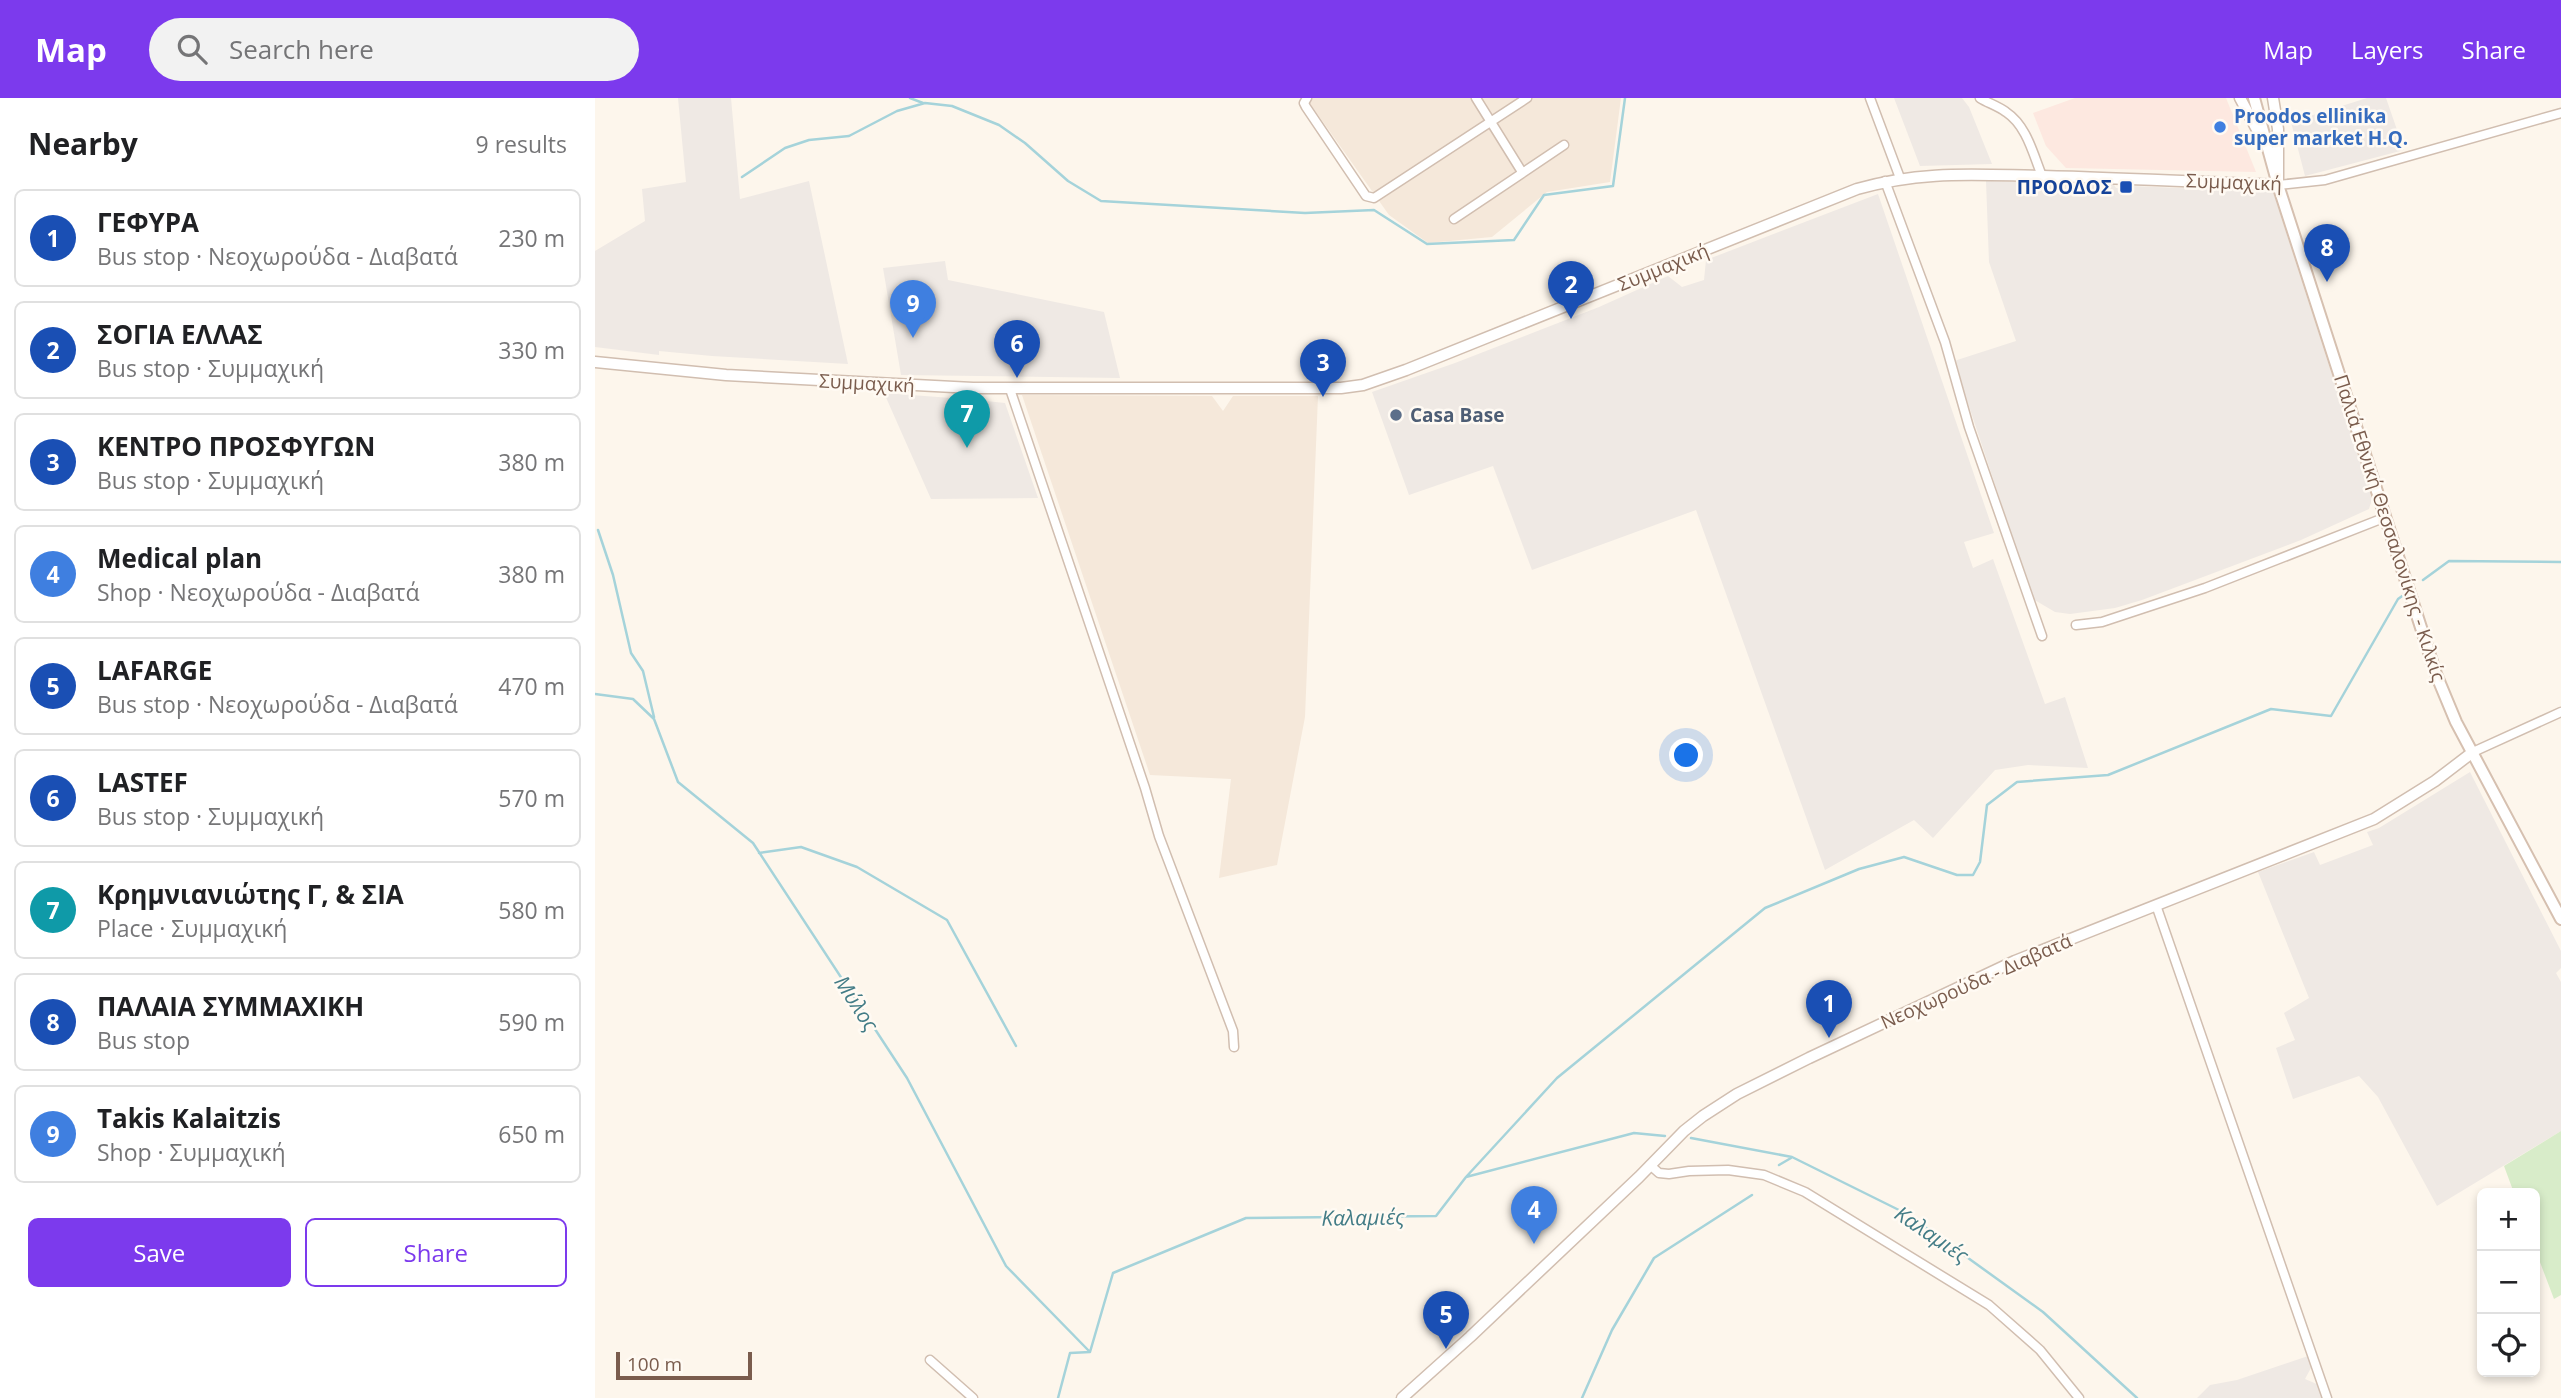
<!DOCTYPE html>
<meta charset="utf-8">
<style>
body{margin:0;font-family:"Open Sans",sans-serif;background:#f2f2f2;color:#202124}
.controls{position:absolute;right:21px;bottom:21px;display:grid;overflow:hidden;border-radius:10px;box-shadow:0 4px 10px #0003}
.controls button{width:63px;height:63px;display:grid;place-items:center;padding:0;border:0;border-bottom:2px solid #e0e0e0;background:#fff;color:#202124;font:35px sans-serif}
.scale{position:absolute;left:21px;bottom:18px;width:136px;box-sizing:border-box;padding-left:7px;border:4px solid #7a5c4d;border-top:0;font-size:19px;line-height:24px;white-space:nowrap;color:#7a5c4d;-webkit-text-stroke:5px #fffaf3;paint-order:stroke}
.you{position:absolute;left:1092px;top:658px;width:24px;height:24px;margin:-18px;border:5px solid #fff;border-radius:50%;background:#1a73e8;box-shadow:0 0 0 10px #1a73e833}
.badge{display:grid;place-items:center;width:46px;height:46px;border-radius:50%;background:#7c3aed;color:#fff;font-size:23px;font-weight:700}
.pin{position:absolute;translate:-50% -58px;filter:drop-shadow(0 2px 4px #0008)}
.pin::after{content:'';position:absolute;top:37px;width:24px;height:21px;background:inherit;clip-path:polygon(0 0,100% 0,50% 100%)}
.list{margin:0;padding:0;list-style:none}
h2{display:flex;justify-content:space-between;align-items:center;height:91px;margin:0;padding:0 28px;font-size:30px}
h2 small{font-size:23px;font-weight:400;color:#757577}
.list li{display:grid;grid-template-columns:46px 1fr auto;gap:21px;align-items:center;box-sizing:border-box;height:98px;margin:0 14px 14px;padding:0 14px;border:2px solid #e0e0e0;border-radius:10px}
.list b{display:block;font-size:26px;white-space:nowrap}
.list p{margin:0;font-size:23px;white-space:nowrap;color:#757577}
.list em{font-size:23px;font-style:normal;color:#757577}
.actions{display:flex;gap:14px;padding:21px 28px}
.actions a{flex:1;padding:16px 0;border:2px solid #7c3aed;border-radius:10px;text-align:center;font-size:24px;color:#7c3aed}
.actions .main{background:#7c3aed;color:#fff}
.icon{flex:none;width:38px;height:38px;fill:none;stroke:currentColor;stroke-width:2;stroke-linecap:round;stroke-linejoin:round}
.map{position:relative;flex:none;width:1966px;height:1300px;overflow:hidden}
header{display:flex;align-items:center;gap:42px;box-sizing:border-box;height:98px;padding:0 35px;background:#7c3aed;color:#fff}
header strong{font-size:33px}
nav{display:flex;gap:38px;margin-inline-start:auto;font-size:24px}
.search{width:490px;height:63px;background:#f2f2f2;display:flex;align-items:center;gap:18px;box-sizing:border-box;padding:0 24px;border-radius:38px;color:#757577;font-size:26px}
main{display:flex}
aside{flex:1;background:#fff}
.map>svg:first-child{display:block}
.residential{fill:#f5e8da}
.commercial{fill:#fde8e0}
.industrial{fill:#efe9e4}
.green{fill:#d8ecc9}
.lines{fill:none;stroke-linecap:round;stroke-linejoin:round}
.stream{stroke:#a5d3da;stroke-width:2.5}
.minor-casing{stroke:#d1beb0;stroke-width:11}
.tertiary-casing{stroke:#d1beb0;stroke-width:13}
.secondary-casing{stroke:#d6c0b0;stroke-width:14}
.minor{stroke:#fff;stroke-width:8}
.tertiary{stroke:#fff;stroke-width:10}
.secondary{stroke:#fff;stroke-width:10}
.shop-dot{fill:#3f7fe0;stroke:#fffaf3;stroke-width:2.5}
.transit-dot{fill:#1a4fb4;stroke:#fffaf3;stroke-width:2.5}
.service-dot{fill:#5c6f8a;stroke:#fffaf3;stroke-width:2.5}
.labels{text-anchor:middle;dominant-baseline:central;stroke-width:5;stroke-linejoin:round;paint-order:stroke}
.shop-label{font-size:19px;font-weight:bold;fill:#366cbe;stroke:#fffaf3;text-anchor:start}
.street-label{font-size:19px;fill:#7a5c4d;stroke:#fffaf3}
.transit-label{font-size:19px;font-weight:bold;fill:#164399;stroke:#fffaf3;text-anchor:end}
.service-label{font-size:19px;font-weight:bold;fill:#4e5e75;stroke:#fffaf3;text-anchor:start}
.water-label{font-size:21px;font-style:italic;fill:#437c86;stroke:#fffaf3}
</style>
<header>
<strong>Map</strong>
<div class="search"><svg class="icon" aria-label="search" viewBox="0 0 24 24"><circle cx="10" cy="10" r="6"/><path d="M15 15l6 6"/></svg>Search here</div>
<nav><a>Map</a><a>Layers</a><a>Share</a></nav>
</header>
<main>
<aside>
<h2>Nearby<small>9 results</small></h2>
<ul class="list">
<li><span class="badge" style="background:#1a4fb4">1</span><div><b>ΓΕΦΥΡΑ</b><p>Bus stop · Νεοχωρούδα - Διαβατά</p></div><em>230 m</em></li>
<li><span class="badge" style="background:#1a4fb4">2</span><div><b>ΣΟΓΙΑ ΕΛΛΑΣ</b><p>Bus stop · Συμμαχική</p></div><em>330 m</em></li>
<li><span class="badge" style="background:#1a4fb4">3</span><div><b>ΚΕΝΤΡΟ ΠΡΟΣΦΥΓΩΝ</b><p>Bus stop · Συμμαχική</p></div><em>380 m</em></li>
<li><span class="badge" style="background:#3f7fe0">4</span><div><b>Medical plan</b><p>Shop · Νεοχωρούδα - Διαβατά</p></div><em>380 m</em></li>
<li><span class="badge" style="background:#1a4fb4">5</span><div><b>LAFARGE</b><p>Bus stop · Νεοχωρούδα - Διαβατά</p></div><em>470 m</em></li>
<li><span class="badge" style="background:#1a4fb4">6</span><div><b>LASTEF</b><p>Bus stop · Συμμαχική</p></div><em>570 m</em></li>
<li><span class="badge" style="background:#0f9aa8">7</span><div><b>Κρημνιανιώτης Γ, &amp; ΣΙΑ</b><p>Place · Συμμαχική</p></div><em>580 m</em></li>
<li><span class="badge" style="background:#1a4fb4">8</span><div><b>ΠΑΛΑΙΑ ΣΥΜΜΑΧΙΚΗ</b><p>Bus stop</p></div><em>590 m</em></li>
<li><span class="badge" style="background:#3f7fe0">9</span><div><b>Takis Kalaitzis</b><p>Shop · Συμμαχική</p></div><em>650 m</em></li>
</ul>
<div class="actions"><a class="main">Save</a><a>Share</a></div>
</aside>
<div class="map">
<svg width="1966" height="1300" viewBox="0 0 1966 1300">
<rect width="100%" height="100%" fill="#fdf6ec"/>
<path class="residential" d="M711,0h315l-11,84 -63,10 -55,45 -64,6 -39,-28z
M427,297l190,1 11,15 10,-15h85l-13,321 -28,148 -58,13 12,-99 -81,-4z"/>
<path class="commercial" d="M1480,0h151l30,74 -190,-4 -20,-22 -13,-33z"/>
<path class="industrial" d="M83,0h53l9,101 69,-18 39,183 -136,-8 -53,-5v4l-64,-8v-96l50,-30 -3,-32 44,-7z
M1299,0h68l7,9 23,57 -72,2z
M1772,0h19l18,52 -99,26 -14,-54z
M1391,83l128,4 2,3 12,1 3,-3 142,6 99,307 -3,10 -68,31 -159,60 -27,8 -45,6 -15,-2 -22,-13 -79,-238 62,-20 -27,-79z
M1283,96l116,339 -30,9 9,26 20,-9 52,145 20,-7 23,71 -60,-3 -33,5 -62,68 -19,-18 -89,50 -129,-360 -164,60 -39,-104 -84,29 -37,-103 83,-29 144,-56 69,-31 14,11 22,-7 2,-20z
M350,163l3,19 156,32 16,66 -219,-3 -18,-107z
M289,295l81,6 4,4 13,1 4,-3 19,2 33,95 -107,1z
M1875,674l91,179v17l-5,5 5,9v149l-124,75 -59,-109 -19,-21 -66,23 -17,-51 19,-8 -11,-27 25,-15 -51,-126 56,-20 6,13 53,-20 -6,-13 12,-4z
M1713,1258l4,10 -7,13 14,6 4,13h-126l13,-13 27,-5z"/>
<path class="green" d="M1966,1033v164l-7,4 -19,-50v-56h-21l-10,-27z"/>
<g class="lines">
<path class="stream" d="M315,0l13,5
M147,79l43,-29 24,-8 40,-4 48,-25 28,-8 27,3 47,19 26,18 43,38 33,20 204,12 69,-3 53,34 87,-4 30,-45 69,-9 12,-88
M3,432l15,45 18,78 12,18 11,46
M1828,482l26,-19 112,1
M0,596l38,5 21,20 24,63 75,61 154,235 99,188 83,85
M164,755l42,-6 56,20 90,53 69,126
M1096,1040l101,19 115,57 136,98 94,86
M1184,1067l12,-7
M871,1079l168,-44 31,3
M463,1300l12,-45 20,-1 23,-79 133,-55 190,-2 30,-39 91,-99 208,-170 94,-39 45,-12 53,18h16l7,-13 7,-57 30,-23 91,-7 163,-66 60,7 67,-117 7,-5
M987,1300l30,-68 42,-72 98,-63"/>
<defs>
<path id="minor" d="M712,0l-3,5 2,4 60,89 8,2 153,-100
M881,0l46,74
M1275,0l30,80
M1385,0c8,5 18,8 26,14 21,14 27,42 36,64
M1290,83l60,161 24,85 73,209
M1683,87l47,-5 236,-67
M859,121l110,-74
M415,291l135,399 14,48 74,195 1,16
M1481,527l26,-3 103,-34 181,-71
M1878,654l88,-40
M1561,807l171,493
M1055,1067l9,8 10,1 20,-3 39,-1 36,5 41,17 184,113 51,45 39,48
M335,1262l43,38"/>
<path id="tertiary" d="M1645,0l23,43
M0,264l131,13 247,13h368l22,-3 43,-15 451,-181c66,-19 118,-14 186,-13 78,2 157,6 235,9v-56l-5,-31
M807,1300l68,-61 169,-160 45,-46 19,-15 34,-22 72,-36 206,-97 359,-142 61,-38 38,-29"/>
<path id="secondary" d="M1659,0l24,87 158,489 20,48 105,197"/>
</defs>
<use href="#minor" class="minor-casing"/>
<use href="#tertiary" class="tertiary-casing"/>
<use href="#secondary" class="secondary-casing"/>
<use href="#minor" class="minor"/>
<use href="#tertiary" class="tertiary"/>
<use href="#secondary" class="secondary"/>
</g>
<circle class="shop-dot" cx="1625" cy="29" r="7"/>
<rect class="transit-dot" x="1524" y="82" width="14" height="14" rx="3.5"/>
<circle class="service-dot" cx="801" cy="317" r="7"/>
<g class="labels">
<g class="shop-label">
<text x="1639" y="18">Proodos ellinika<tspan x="1639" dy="22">super market H.Q.</tspan></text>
</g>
<g class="street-label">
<text transform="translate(1639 84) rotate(2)">Συμμαχική</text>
<text transform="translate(1068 169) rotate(-22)">Συμμαχική</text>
<text transform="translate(272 285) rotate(3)">Συμμαχική</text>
<text transform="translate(1795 430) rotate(72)">Παλιά Εθνική Θεσσαλονίκης - Κιλκίς</text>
<text transform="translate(1381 883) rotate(-24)">Νεοχωρούδα - Διαβατά</text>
</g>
<g class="transit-label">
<text x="1517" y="89">ΠΡΟΟΔΟΣ</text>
</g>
<g class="service-label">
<text x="815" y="317">Casa Base</text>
</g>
<g class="water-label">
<text transform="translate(262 905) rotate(57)">Μύλος</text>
<text transform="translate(768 1119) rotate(-1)">Καλαμιές</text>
<text transform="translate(1337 1136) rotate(34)">Καλαμιές</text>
</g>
</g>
</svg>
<div class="controls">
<button>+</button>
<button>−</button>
<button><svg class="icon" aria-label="locate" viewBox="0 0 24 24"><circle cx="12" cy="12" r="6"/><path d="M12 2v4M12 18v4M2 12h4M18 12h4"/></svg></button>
</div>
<div class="scale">100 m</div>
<div class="you"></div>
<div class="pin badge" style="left:1234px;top:940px;background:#1a4fb4">1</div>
<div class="pin badge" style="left:976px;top:221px;background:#1a4fb4">2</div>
<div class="pin badge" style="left:728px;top:299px;background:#1a4fb4">3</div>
<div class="pin badge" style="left:939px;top:1146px;background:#3f7fe0">4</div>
<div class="pin badge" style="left:851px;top:1251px;background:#1a4fb4">5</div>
<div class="pin badge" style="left:422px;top:280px;background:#1a4fb4">6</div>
<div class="pin badge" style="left:372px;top:350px;background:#0f9aa8">7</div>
<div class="pin badge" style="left:1732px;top:184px;background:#1a4fb4">8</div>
<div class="pin badge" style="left:318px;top:240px;background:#3f7fe0">9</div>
</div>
</main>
